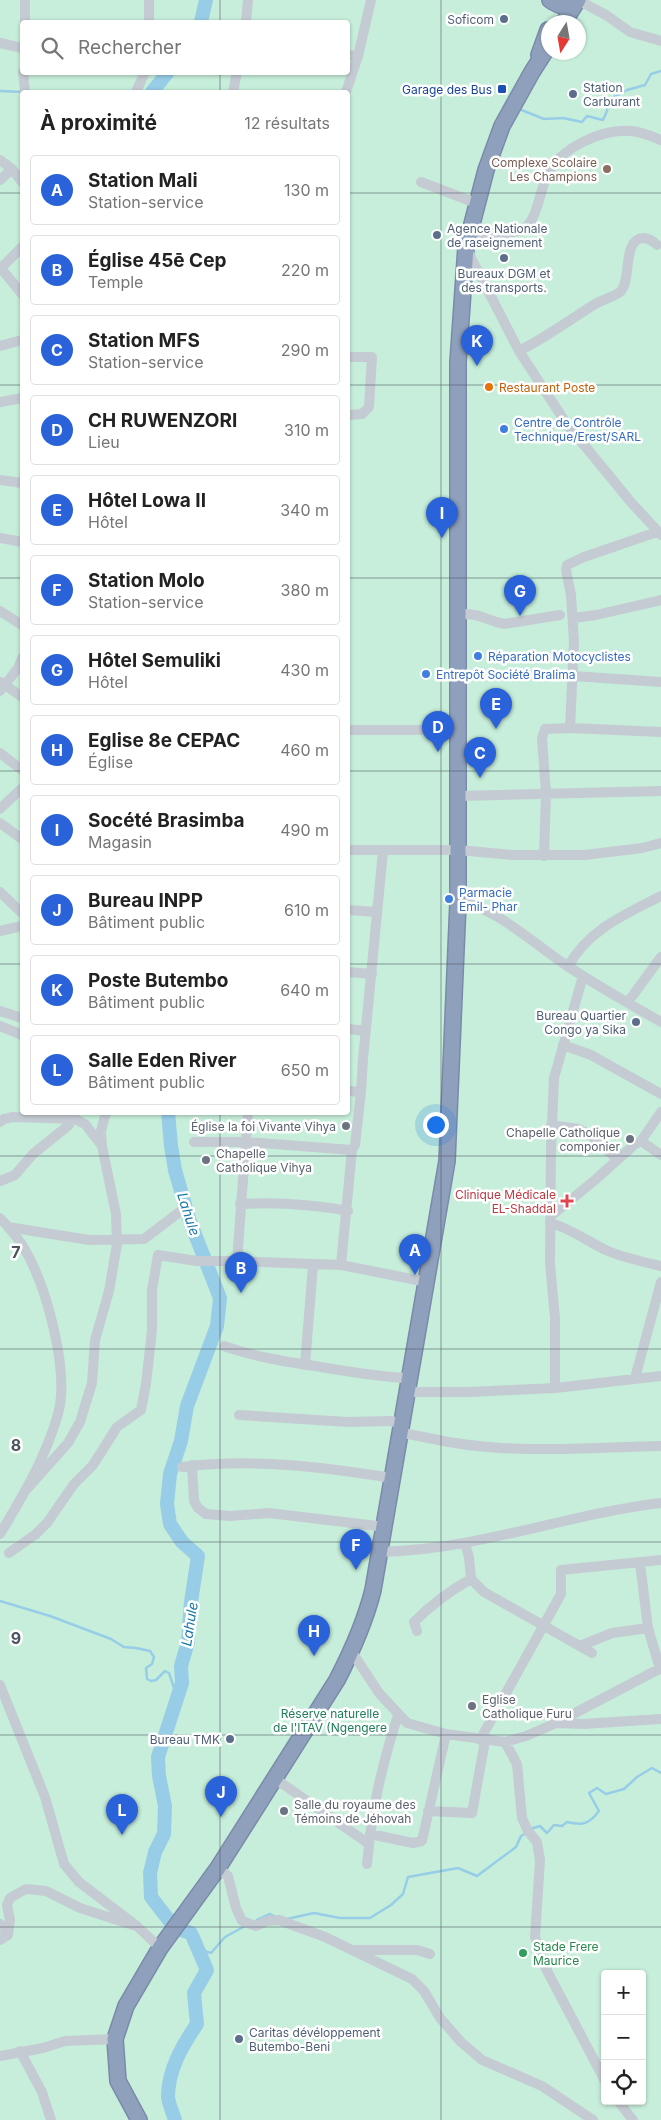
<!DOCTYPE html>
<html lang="fr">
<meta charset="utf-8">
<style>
body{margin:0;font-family:Inter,sans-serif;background:#f6f6f6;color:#222}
.controls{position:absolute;right:15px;bottom:15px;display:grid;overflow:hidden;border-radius:5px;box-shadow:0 1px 4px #0004}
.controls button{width:45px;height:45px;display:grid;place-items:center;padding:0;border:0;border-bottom:1px solid #e0e0e0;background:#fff;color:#222;font:25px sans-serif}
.compass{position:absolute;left:541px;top:15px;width:45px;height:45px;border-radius:50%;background:#fff;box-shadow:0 1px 4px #0004;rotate:191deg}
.you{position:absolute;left:435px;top:1124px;width:18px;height:18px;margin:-12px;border:4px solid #fff;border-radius:50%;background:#1a73e8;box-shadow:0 0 0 8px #1a73e833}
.badge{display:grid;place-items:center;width:32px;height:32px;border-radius:50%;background:#2962d9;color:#fff;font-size:16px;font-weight:700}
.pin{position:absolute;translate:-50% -41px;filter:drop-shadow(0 1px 2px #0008)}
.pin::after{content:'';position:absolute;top:26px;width:18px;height:15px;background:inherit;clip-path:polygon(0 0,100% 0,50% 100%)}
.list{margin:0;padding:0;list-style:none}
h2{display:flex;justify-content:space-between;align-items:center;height:65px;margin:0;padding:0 20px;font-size:21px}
h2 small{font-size:16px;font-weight:400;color:#767676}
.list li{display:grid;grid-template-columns:32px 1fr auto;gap:15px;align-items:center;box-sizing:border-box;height:70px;margin:0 10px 10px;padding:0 10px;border:1px solid #e0e0e0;border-radius:5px}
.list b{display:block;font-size:19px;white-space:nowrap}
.list p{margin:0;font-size:16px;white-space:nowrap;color:#767676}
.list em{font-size:16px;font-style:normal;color:#767676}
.icon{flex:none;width:28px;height:28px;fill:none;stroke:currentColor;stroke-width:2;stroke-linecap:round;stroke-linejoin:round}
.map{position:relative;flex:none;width:661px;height:2120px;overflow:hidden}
.search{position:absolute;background:#fff;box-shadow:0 1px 4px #0004;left:20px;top:20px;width:330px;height:55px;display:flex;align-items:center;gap:12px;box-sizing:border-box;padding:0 18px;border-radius:5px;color:#767676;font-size:19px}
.panel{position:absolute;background:#fff;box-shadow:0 1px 4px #0004;left:20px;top:90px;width:330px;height:1025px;border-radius:5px}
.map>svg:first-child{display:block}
.green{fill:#c6eeda;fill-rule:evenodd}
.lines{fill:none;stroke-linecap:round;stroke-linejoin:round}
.stream{stroke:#97cde7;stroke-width:2.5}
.river{stroke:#97cde7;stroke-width:14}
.highway-casing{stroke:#7a8ba9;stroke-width:18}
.minor{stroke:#c5cbd3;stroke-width:10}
.highway{stroke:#8fa0bd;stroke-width:15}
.grid{fill:none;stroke:#4c545f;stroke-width:1;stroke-opacity:0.55}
.service-dot{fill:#5c6f8a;stroke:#fff;stroke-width:2}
.transit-dot{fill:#1a4fb4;stroke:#fff;stroke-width:2}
.education-dot{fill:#8d6e63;stroke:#fff;stroke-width:2}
.food-dot{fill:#e8710a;stroke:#fff;stroke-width:2}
.shop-dot{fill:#3f7fe0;stroke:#fff;stroke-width:2}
.worship-dot{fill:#6b7280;stroke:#fff;stroke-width:2}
.health-dot{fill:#e0444e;stroke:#fff;stroke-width:2}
.leisure-dot{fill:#2e9e5b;stroke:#fff;stroke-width:2}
.labels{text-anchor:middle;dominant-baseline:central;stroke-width:5;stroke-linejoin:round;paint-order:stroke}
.service-label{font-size:12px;fill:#4e5e75;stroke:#fff;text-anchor:end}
.transit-label{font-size:12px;fill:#164399;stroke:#fff;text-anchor:end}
.education-label{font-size:12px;fill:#785e54;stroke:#fff;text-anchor:end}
.food-label{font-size:12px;fill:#c56008;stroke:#fff;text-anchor:start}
.shop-label{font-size:12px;fill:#366cbe;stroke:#fff;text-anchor:start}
.worship-label{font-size:12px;fill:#5b616d;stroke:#fff;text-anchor:start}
.health-label{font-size:12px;fill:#be3a42;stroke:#fff;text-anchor:end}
.park-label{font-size:12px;fill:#1f7e59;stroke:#fff}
.leisure-label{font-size:12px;fill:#27864d;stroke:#fff;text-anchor:start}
.water-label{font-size:14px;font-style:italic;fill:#1778a6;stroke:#fff}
.grid-label{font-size:16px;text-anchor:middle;font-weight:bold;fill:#4c545f;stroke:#fff;stroke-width:5;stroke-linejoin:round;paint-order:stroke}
</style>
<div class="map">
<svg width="661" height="2120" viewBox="0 0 661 2120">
<rect width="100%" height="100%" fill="#f5f3f3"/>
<path class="green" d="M0,0h661v2120h-661zM22,22h326v50h-326zM548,22h30v30h-30zM22,92h326v1020h-326zM605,1974h37v127h-37z"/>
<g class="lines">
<path class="stream" d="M0,91l23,1
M29,91l11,1
M519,109l25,10 19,-1 19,4 5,-6 16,4 4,-9 1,-11 19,-10 18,-5 6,-11 10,-3
M0,1601l50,15 61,23 13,8 12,1 14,3 4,6 -2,7 -6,4 1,11 4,2 5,-1 9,-9 4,2 6,18 3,4
M530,1829l10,-3 7,7 7,-8 8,1 5,-4c16,4 22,2 32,-11l-10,-18 8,-5 9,6 18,-5 13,-12 15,-9 9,5
M287,1919l27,-6 26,5h30l21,-13 12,-11 5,-17 50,-9 19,8 39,-29 5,-11 5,-3
M257,1920l13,-6 4,2
M198,1949l13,4 14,-16 20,-11"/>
<path class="river" d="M201,22l5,-22
M152,92l16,-20
M168,1112l3,34 4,24 14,49 31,79 -3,28 -30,80 -6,35 -11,33 -3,30 3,20 12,18 16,14 -7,46 -3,40 -7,24 1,17 -24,74 1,19 6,30 -1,28 -9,18 -5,21 1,24 24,31 16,5 16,37 -13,23 3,31c-15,22 -29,46 -29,73 1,8 5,16 7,23"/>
<defs>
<path id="highway" d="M550,0c10,7 18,9 28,0
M564,22l14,-22
M539,55l9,-25
M139,2120l-21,-39 -3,-42 11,-33 34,-58 58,-80 119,-188c15,-29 28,-58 36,-90l74,-429 11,-259v-540l8,-115 20,-77 16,-44 30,-54 16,-25"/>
</defs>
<use href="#highway" class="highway-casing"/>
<path class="minor" d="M578,0l28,15 24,17 31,9
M25,22v-22
M149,22v-22
M246,22l2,-22
M0,43l22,5
M348,55l10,1
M23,72l2,20
M136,92l9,-20
M233,92l4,-20
M346,92l12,-36 13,-56
M0,160l12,9 10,13
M0,180l12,-11
M421,182l55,21
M468,234c12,0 46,0 54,-4 15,-7 18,-40 25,-55 12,-26 55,-47 84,-44 11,1 20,5 30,9
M466,248l53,103 47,72 64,78 31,34
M0,267l22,27
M0,269l22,-22
M0,346l22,-6
M519,351c26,-13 49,-30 73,-45 8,-6 20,-8 28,-14 12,-10 2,-53 23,-54 6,0 10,3 14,7
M348,357h24l-3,50 -7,7 -14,1
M0,402l22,-4
M0,480l22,3
M0,538l22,4
M0,611l22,14
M459,614c23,-1 25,6 45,10l56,-9
M573,618l23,-3 65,-15
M573,676l88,6
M1,682l21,15
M0,691l18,-23 4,-10
M570,728l4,-86 -3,-47 -5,-25 1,-5 17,-8 73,-25
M348,730h111
M0,753l22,17
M459,796l202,-5
M0,809l22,-21
M0,823l22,16
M348,850h110l54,5h73l57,-7 19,-5
M544,856l2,-62 -4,-56 3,-9 25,-1 91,4
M0,892l22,21
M458,902c34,2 81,46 111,65 30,20 61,37 92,55
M348,910l29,2
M0,931l22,-5
M568,967c19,-37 58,-53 93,-71
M348,972l24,2
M628,1002l33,-45
M0,1011l22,7
M0,1026l22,9
M348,1029l18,2
M563,1045l28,10 70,39
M348,1091l13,1
M248,1112l-11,149 104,4 86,17
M0,1122l4,-3 9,-2 62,2 10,5 17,22
M551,1125l28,4 10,5 28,25
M641,1141l20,14
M194,1142h52l106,8
M0,1181l15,-6 18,-21 36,-29 1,-6
M240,1204c38,-2 70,0 108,7
M551,1216l44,-36 39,-35 7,-4 20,-29
M0,1218c8,9 18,19 24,30 22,37 46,123 34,166 -12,43 -35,82 -58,120
M550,1223c21,5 38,19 58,28 17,7 35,11 53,15
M8,1227l81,13 55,-1 42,-32
M341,1265l11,-115 3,-5 6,-53 2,-33 20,-208
M224,1346c31,11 64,16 97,21 29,5 58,10 87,11
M305,1365l8,-100
M635,1378l26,-96
M555,1388v-70l-5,-54 1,-116 3,-70 29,-102
M406,1392h63l86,-4 106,-12
M239,1415l109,7 42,-1 11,2
M399,1432c19,4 38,8 56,11 68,11 138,4 206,3
M192,1465l2,36 4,7 8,6 24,2 39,-3 116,14
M182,1467c69,-9 142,0 210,11
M27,1489l41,-46 12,-21 12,-39 3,-43 14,-49 8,-47 -1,-30 -14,-68 -1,-15 5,-19
M465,1543l4,14 2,22 13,13 108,61
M381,1552c28,-1 55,-4 83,-9 66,-12 130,-32 197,-40
M9,1553l27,-19 11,-11 27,-39 19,-19 24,-38 24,-17 5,-26 6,-54v-40l6,-35 39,6h40
M640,1563l8,65 12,41
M417,1631l-3,-9c17,-17 37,-32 57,-43
M580,1646l32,-13 36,-5
M352,1652l27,41 28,30 39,11 59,8 21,-6 30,-13 105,-55
M0,1685l45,112 19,67 15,18 59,45 22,21
M557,1723l26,1 78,-5
M480,1740l81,-146v-24l100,-10
M505,1742l12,22 5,54 6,13 9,11 3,18 -5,77 9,28 61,116
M274,1778l95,66
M428,1811l44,2 13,-72
M370,1834l43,9 9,-2 24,-107
M367,1864c5,-55 14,-96 31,-149
M218,1868l10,8 8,32 6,13 14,5 11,-5 12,-1 46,17 87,42 12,12 16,27 21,24 21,18 60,26 51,34
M0,1924l8,11
M0,1940l8,-5 2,-15 -3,-15 3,-7 16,-9 20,2 34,17 53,17
M356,1950h61l13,4
M20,2051l22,41 9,28
M0,2056l43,-8 22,-7 50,-2
M618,2101l15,19"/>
<use href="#highway" class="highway"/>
</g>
<path class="grid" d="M220,0v22M441,0v2120M220,72v20M0,193h22M348,193h313M0,385h22M348,385h313M0,578h22M348,578h313M0,771h22M348,771h313M0,964h22M348,964h313M220,1112v1008M0,1156h661M0,1349h661M0,1542h661M0,1735h661M0,1927h661"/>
<g class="service-dot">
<circle cx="504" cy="19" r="5"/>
<circle cx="573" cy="94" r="5"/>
<circle cx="437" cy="235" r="5"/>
<circle cx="504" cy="258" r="5"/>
<circle cx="636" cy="1022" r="5"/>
<circle cx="230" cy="1739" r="5"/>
<circle cx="239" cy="2039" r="5"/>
</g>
<rect class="transit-dot" x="497" y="84" width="10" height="10" rx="2.5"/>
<circle class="education-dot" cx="607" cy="169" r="5"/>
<circle class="food-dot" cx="489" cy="387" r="5"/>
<g class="shop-dot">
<circle cx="504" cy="429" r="5"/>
<circle cx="478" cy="656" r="5"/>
<circle cx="426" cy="674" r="5"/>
<circle cx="449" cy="899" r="5"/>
</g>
<g class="worship-dot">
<circle cx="346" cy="1126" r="5"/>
<circle cx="630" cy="1139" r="5"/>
<circle cx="206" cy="1160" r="5"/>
<circle cx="472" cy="1706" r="5"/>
<circle cx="284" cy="1811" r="5"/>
</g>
<path class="health-dot" d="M564.5 1193.5h5v5h5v5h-5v5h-5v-5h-5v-5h5z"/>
<circle class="leisure-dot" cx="523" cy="1953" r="5"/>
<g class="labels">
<g class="service-label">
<text x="494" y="19">Soficom</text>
<text x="583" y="87" text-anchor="start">Station<tspan x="583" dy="14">Carburant</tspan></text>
<text x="447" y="228" text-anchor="start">Agence Nationale<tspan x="447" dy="14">de raseignement</tspan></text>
<text x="504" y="273" text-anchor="middle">Bureaux DGM et<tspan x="504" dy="14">des transports.</tspan></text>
<text x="626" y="1015">Bureau Quartier<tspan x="626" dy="14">Congo ya Sika</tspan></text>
<text x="220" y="1739">Bureau TMK</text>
<text x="249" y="2032" text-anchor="start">Caritas dévéloppement<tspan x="249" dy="14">Butembo-Beni</tspan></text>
</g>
<g class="transit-label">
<text x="492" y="89">Garage des Bus</text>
</g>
<g class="education-label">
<text x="597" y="162">Complexe Scolaire<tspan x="597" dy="14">Les Champions</tspan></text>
</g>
<g class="food-label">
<text x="499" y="387">Restaurant Poste</text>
</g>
<g class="shop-label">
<text x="514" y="422">Centre de Contrôle<tspan x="514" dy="14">Technique/Erest/SARL</tspan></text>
<text x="488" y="656">Réparation Motocyclistes</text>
<text x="436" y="674">Entrepôt Société Bralima</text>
<text x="459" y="892">Parmacie<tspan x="459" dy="14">Emil- Phar</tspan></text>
</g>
<g class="worship-label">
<text x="336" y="1126" text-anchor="end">Église la foi Vivante Vihya</text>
<text x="620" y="1132" text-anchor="end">Chapelle Catholique<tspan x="620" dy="14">componier</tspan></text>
<text x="216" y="1153">Chapelle<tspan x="216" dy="14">Catholique Vihya</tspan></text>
<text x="482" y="1699">Eglise<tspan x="482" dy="14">Catholique Furu</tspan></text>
<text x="294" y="1804">Salle du royaume des<tspan x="294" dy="14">Témoins de Jéhovah</tspan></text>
</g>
<g class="health-label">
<text x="556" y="1194">Clinique Médicale<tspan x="556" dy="14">EL-Shaddal</tspan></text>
</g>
<g class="park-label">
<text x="330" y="1713">Réserve naturelle<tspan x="330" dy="14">de l'ITAV (Ngengere</tspan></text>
</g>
<g class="leisure-label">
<text x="533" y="1946">Stade Frere<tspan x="533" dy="14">Maurice</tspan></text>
</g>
<g class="water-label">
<text transform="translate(189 1214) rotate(72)">Lahule</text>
<text transform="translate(189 1624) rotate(-81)">Lahule</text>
</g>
</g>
<g class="grid-label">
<text x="16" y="1258">7</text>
<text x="16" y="1451">8</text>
<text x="16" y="1644">9</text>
</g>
</svg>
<div class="controls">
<button>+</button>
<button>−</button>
<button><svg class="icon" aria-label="locate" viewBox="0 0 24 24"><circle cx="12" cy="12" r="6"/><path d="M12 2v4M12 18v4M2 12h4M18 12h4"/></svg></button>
</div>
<svg class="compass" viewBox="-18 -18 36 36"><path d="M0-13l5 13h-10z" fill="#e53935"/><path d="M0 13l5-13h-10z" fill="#767676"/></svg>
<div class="you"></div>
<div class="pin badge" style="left:415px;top:1275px">A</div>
<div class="pin badge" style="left:241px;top:1293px">B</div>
<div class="pin badge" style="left:480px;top:778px">C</div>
<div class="pin badge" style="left:438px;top:752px">D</div>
<div class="pin badge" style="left:496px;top:729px">E</div>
<div class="pin badge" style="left:356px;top:1570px">F</div>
<div class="pin badge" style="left:520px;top:616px">G</div>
<div class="pin badge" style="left:314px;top:1656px">H</div>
<div class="pin badge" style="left:442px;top:538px">I</div>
<div class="pin badge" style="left:221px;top:1817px">J</div>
<div class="pin badge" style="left:477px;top:366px">K</div>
<div class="pin badge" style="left:122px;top:1835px">L</div>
<div class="search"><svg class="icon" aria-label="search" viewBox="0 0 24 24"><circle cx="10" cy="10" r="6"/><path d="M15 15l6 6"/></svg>Rechercher</div>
<section class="panel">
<h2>À proximité<small>12 résultats</small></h2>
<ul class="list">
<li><span class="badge">A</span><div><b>Station Mali</b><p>Station-service</p></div><em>130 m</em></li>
<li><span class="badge">B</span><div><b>Église 45ē Cep</b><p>Temple</p></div><em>220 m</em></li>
<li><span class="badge">C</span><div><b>Station MFS</b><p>Station-service</p></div><em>290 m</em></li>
<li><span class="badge">D</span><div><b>CH RUWENZORI</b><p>Lieu</p></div><em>310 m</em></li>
<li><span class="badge">E</span><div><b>Hôtel Lowa II</b><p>Hôtel</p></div><em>340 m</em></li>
<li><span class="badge">F</span><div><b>Station Molo</b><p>Station-service</p></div><em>380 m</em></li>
<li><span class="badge">G</span><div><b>Hôtel Semuliki</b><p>Hôtel</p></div><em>430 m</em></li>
<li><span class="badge">H</span><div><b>Eglise 8e CEPAC</b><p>Église</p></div><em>460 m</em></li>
<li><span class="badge">I</span><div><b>Socété Brasimba</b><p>Magasin</p></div><em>490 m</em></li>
<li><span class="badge">J</span><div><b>Bureau INPP</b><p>Bâtiment public</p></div><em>610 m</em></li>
<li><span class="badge">K</span><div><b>Poste Butembo</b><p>Bâtiment public</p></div><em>640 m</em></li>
<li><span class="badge">L</span><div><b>Salle Eden River</b><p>Bâtiment public</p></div><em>650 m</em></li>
</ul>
</section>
</div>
